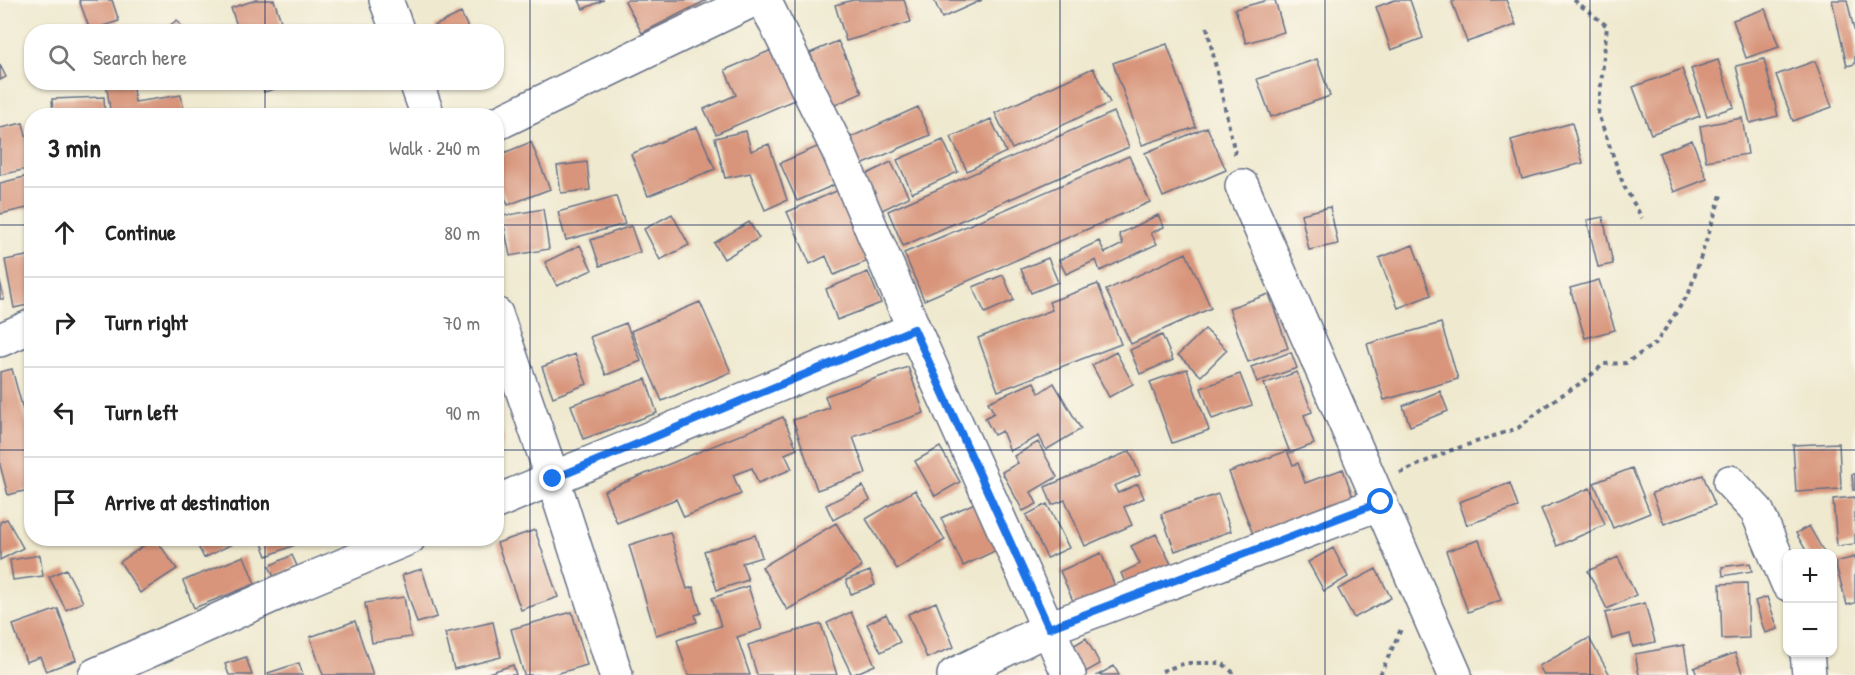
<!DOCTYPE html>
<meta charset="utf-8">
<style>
body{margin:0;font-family:"Patrick Hand",sans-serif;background:#f6f6f6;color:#222}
.controls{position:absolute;right:18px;bottom:18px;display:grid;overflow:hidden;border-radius:12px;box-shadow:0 2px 4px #0004}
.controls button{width:54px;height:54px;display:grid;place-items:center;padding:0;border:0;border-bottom:2px solid #e0e0e0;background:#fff;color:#222;font:30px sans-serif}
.stop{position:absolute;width:18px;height:18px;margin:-14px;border:4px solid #1a73e8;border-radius:50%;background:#fff}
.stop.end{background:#1a73e8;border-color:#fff;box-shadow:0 2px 6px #0008}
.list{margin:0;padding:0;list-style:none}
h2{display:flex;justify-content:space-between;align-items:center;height:78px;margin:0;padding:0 24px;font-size:26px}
h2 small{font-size:20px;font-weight:400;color:#767676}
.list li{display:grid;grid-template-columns:39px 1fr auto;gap:18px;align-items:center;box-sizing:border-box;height:90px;padding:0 24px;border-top:2px solid #e0e0e0}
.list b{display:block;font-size:22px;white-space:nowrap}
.list em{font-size:20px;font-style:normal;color:#767676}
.icon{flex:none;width:33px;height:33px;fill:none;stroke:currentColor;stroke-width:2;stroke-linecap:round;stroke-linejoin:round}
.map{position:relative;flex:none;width:1855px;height:675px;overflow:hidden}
.search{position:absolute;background:#fff;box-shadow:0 2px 4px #0004;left:24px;top:24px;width:480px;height:66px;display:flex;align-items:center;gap:15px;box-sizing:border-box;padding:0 21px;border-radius:24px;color:#767676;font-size:22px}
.panel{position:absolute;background:#fff;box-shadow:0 2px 4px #0004;left:24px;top:108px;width:480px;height:438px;border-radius:24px}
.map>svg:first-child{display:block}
.building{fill:#d8957b}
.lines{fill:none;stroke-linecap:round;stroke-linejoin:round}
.minor-casing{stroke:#657086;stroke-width:36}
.path{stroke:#657086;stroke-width:4;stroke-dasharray:4.5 4.5;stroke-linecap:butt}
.minor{stroke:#fff;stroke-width:33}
.route{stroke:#1a73e8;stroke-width:8}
.grid{fill:none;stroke:#1b2f5e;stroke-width:1.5;stroke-opacity:0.55}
</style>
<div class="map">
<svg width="1855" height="675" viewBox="0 0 1855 675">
<rect width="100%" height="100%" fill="#fbf7ec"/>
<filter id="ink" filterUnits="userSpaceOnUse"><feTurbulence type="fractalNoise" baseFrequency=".0167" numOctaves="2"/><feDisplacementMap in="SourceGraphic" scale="12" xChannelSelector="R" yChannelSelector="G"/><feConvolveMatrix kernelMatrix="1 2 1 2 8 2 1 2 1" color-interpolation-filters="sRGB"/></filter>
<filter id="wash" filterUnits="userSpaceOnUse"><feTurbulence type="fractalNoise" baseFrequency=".008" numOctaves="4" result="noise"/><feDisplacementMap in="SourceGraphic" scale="24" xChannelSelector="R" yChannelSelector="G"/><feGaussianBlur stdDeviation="1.35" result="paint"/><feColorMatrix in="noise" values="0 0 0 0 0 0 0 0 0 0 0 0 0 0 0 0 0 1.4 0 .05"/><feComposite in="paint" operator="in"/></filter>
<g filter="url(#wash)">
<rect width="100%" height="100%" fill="#efe9cf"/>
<g id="blocks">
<path class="building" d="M79,0h33l7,21 -29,9z
M256,0h18l10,30 -45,2 -8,-24z
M579,0h25l-21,9z
M627,0h80l-65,33 -17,-32z
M853,0h51l7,22 -65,19 -11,-36z
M934,0h48l-40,18z
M1268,0h7l9,32 -38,11 -11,-34z
M1395,0h15l13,38 -32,12 -15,-43z
M1456,0h50l10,25 -49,17 -15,-40z
M1832,0h15l8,34v30l-8,2z
M1765,9l14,38 -33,11 -13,-38z
M461,13l9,19h-33l-3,-6z
M177,20l9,12h-25z
M838,41l24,52 -29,13 -23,-53z
M1167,44l29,83 -54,18 -29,-82z
M781,46l22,50 -87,38 -12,-25 32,-14 -11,-25z
M1317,59l13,37 -59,21 -14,-38z
M1764,59l14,57 -28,7 -14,-57z
M1718,60l16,47 -27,9 -16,-47z
M1815,61l17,46 -39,14 -17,-46z
M0,65l6,12 -6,3z
M1093,68l17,35 -98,46 -17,-36z
M1682,69l18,47 -49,18 -18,-47z
M106,82h26l3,20 46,-7 4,21h-74z
M262,82h35v1l-33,9z
M104,97l1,19h-52l-1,-17z
M918,107l12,28 -73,32 -13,-27z
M1114,112l15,35 -226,99 -15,-35z
M1742,118l6,36 -42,7 -6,-35z
M991,119l15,33 -39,19 -16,-34z
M23,123l9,37v8l-32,7v-47z
M1572,123l11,40 -61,16 -11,-39z
M697,127l18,42 -67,27 -17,-42z
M1207,127l19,43 -63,27 -18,-44z
M746,131l5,20 18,-7 18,56 -22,10 -15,-37 -25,5 -10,-40z
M943,140l15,32 -46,21 -15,-33z
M1692,140l15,39 -33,13 -15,-39z
M531,142l19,47 -42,16 -12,-28v-21z
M824,144l17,38 -44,19 -17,-38z
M1129,156l21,46 -226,98 -20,-47z
M587,162l3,28 -29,3 -4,-27z
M891,162l18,35 -31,15 -17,-35z
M32,175v32l-32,7v-31z
M839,190l31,70 -36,15 -8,-19 -16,8 -23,-52z
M616,196l9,28 -59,16 -8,-28z
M1330,207l8,37 -29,6 -8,-36z
M543,209l6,40 -39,7 -8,-40z
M672,214l17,31 -29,15 -16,-31z
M1158,215l6,12 -13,6 6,11 -57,27 -4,-11 -30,14 -7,-14 40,-19 6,12 18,-9 -4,-10z
M1603,217l10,47 -15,3 -11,-47z
M749,222l10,16 -35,21 -10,-16z
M631,226l9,26 -40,14 -9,-26z
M580,245l12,25 -35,16 -12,-24z
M1413,245l18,50 -33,13 -19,-50z
M1186,253l25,55 -80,36 -25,-54z
M32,255v49l-18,4 -9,-48z
M1048,258l10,24 -27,11 -10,-24z
M868,272l13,31 -44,17 -11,-31z
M1003,275l11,25 -29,13 -12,-26z
M1599,280l16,50 -30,8 -15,-50z
M0,281l4,18h-4z
M1098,284l23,60 -123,47 -20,-53 74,-28 -3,-8z
M1269,294l19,54 -40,14 -19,-54z
M700,302l31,70 -69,29 -31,-70z
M626,323l15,38 -35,14 -16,-38z
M1441,323l17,56 -74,21 -17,-56z
M1205,329l22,21 -26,26 -23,-21z
M1162,335l11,25 -33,14 -10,-24z
M1116,352l17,32 -24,13 -17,-32z
M1291,352l6,16 -40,14 -6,-15z
M575,354l12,30 -34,13 -11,-30z
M908,367l16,46 -71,24 13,36 -49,17 -24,-70 36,-12 -4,-12z
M12,369l20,74v46l-24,6 -8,-30v-93z
M1187,369l22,61 -37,13 -22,-61z
M1297,372l15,40 -8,3 10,29 -24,9 -26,-69z
M1240,374l12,31 -40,14 -11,-31z
M646,379l11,34 -74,26 -12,-34z
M1034,382l5,11 15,-10 27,46 -35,21 -7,-14 -29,15 -8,-20 -8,4 -9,-17 9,-5 -6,-11z
M1440,391l8,20 -38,15 -7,-20z
M496,416l8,23 -8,17z
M783,417l14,32 -12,5 7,15 -34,14 -6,-15 -19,7 8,19 -57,23 -8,-18 -59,24 -13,-32z
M1038,442l19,35 -26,15 6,12 -14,7 -21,-39 16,-9 -4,-7z
M1839,443l2,46 -45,3 -3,-47z
M940,447l20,35 -25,14 -20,-35z
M1130,451l10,24 -26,11 4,7 20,-9 6,14 -20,9 8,18 -47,21 -20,-46 -13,5 -7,-18z
M1287,451l6,14 5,-2 7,20 38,-14 11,31 -100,37 -25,-65z
M1632,468l18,45 -37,15 -19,-45z
M1852,474h3v16h-2z
M1703,475l12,30 -51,19 -12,-31z
M1510,483l8,24 -51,18 -8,-23z
M863,486l7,14 -37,20 -7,-15z
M1590,488l15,37 -48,21 -16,-37z
M915,490l30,50 -48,29 -31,-50z
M1218,494l13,37 -56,20 -14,-37z
M1855,497v47l-18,2 -4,-47z
M977,502l22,47 -36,17 -22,-48z
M1047,504l22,44 -22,10 -21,-43z
M7,519l16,29 -23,12v-38z
M836,523l26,44 -75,43 -25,-43z
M1809,526l16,28h-17l-12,-21z
M535,530l23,67 -37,13 -24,-67z
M670,532l17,57 6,-2 8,26 -6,2 2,7 -41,13 -27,-90z
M1156,534l17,34 -45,21 -7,-16 19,-9 -9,-18z
M755,535l7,22 -20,6 6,17 -31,10 -13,-39z
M155,538l22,31 -37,24 -20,-31z
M194,538h50l-40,20z
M260,538h50v1l-43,17z
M1479,540l22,60 -33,12 -22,-61z
M1333,548l15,29 -24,14 -16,-29z
M1101,553l16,38 -41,17 -16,-37z
M40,555l3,21 -30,4 -3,-20z
M292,555l5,11 -23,11 -5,-11z
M244,556l11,28 -61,24 -11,-27z
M1618,557l18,38 -29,14 -19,-38z
M1855,557v46l-8,2 -12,-43z
M1750,563l2,8 -29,5 -1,-9z
M66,569l17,33 -17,8 -17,-33z
M422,569l15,48 -20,6 -15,-48z
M1376,569l15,29 -37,20 -16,-29z
M870,571l5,14 -24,9 -5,-14z
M1747,583l2,55 -27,1 -2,-55z
M748,586l14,43 -25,8 13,38h-62l-11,-35 44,-14 -9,-28z
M404,597l7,40 -39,6 -7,-40z
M1767,597l11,32 -13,4 -10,-32z
M936,602l18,45 -27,11 -19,-44z
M1645,603l10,39 -22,5 -3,-13 -18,5 -7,-26z
M58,609l18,51 -30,11 -6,-14 -14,5 -13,-37z
M572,612l15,53 -35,10h-28l-13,-46z
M851,612l24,53 -23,10 -25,-52z
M886,614l14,28 -19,10 -14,-28z
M355,621l18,54h-50l-13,-38z
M493,622l8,35 -47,12 -9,-36z
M821,624l16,51h-80l-9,-30z
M1086,638l14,26 -18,10 -14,-25z
M1589,638l21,37h-66l-5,-9z
M1684,645l5,30h-50l-4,-21z
M1735,653l8,22h-46l-3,-7z
M246,657l6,18h-23l-4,-11z
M299,663l4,12h-34l-1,-2z
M513,665l3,10h-34z
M1114,666l5,9h-21z"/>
</g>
</g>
<g filter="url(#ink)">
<use href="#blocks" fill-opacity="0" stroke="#657086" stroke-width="1.5"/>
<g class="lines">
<defs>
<path id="minor" d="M386,0l12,32
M764,0l74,150 76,179 155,346
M416,82l12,34
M496,124l257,-124
M1242,186l213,489
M496,314l57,165 63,196
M0,340l32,-14
M1730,482l27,29 31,73
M496,502l418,-173
M1807,652l2,23
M95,675l201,-90 113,-47
M954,675l95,-47 332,-125"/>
</defs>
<use href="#minor" class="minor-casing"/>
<path class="path" d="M1574,0l33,26 -9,88 26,72 18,32
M1207,27l29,131
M1400,473l49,-22 69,-23 33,-26 33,-21 20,-17 22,-1 30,-20 33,-50 33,-101
M1162,671l24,-8h36l14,12
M1380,675l21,-46"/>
<use href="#minor" class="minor"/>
</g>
</g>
<g class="lines" filter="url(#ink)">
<path class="route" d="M553,479l361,-150 135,299 332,-126"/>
</g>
<path class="grid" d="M265,0v32M530,0v675M795,0v675M1060,0v675M1325,0v675M1590,0v675M265,82v34M0,225h32M496,225h1359M0,450h32M496,450h1359M265,538v137"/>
</svg>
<div class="controls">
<button>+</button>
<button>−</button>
</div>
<div class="stop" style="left:1381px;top:502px"></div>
<div class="stop end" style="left:553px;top:479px"></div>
<div class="search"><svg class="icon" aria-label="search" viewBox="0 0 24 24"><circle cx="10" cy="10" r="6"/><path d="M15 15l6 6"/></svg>Search here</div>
<section class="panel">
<h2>3 min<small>Walk · 240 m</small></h2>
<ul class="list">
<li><svg class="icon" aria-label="ahead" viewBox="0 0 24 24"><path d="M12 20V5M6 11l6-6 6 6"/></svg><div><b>Continue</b></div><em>80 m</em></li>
<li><svg class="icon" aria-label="right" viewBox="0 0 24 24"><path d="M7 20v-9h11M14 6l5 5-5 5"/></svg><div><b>Turn right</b></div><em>70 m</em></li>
<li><svg class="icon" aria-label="left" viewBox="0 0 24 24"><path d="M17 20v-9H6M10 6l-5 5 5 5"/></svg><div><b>Turn left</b></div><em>90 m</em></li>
<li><svg class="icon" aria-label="arrive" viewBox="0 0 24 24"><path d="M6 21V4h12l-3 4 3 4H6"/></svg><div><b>Arrive at destination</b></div></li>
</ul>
</section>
</div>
